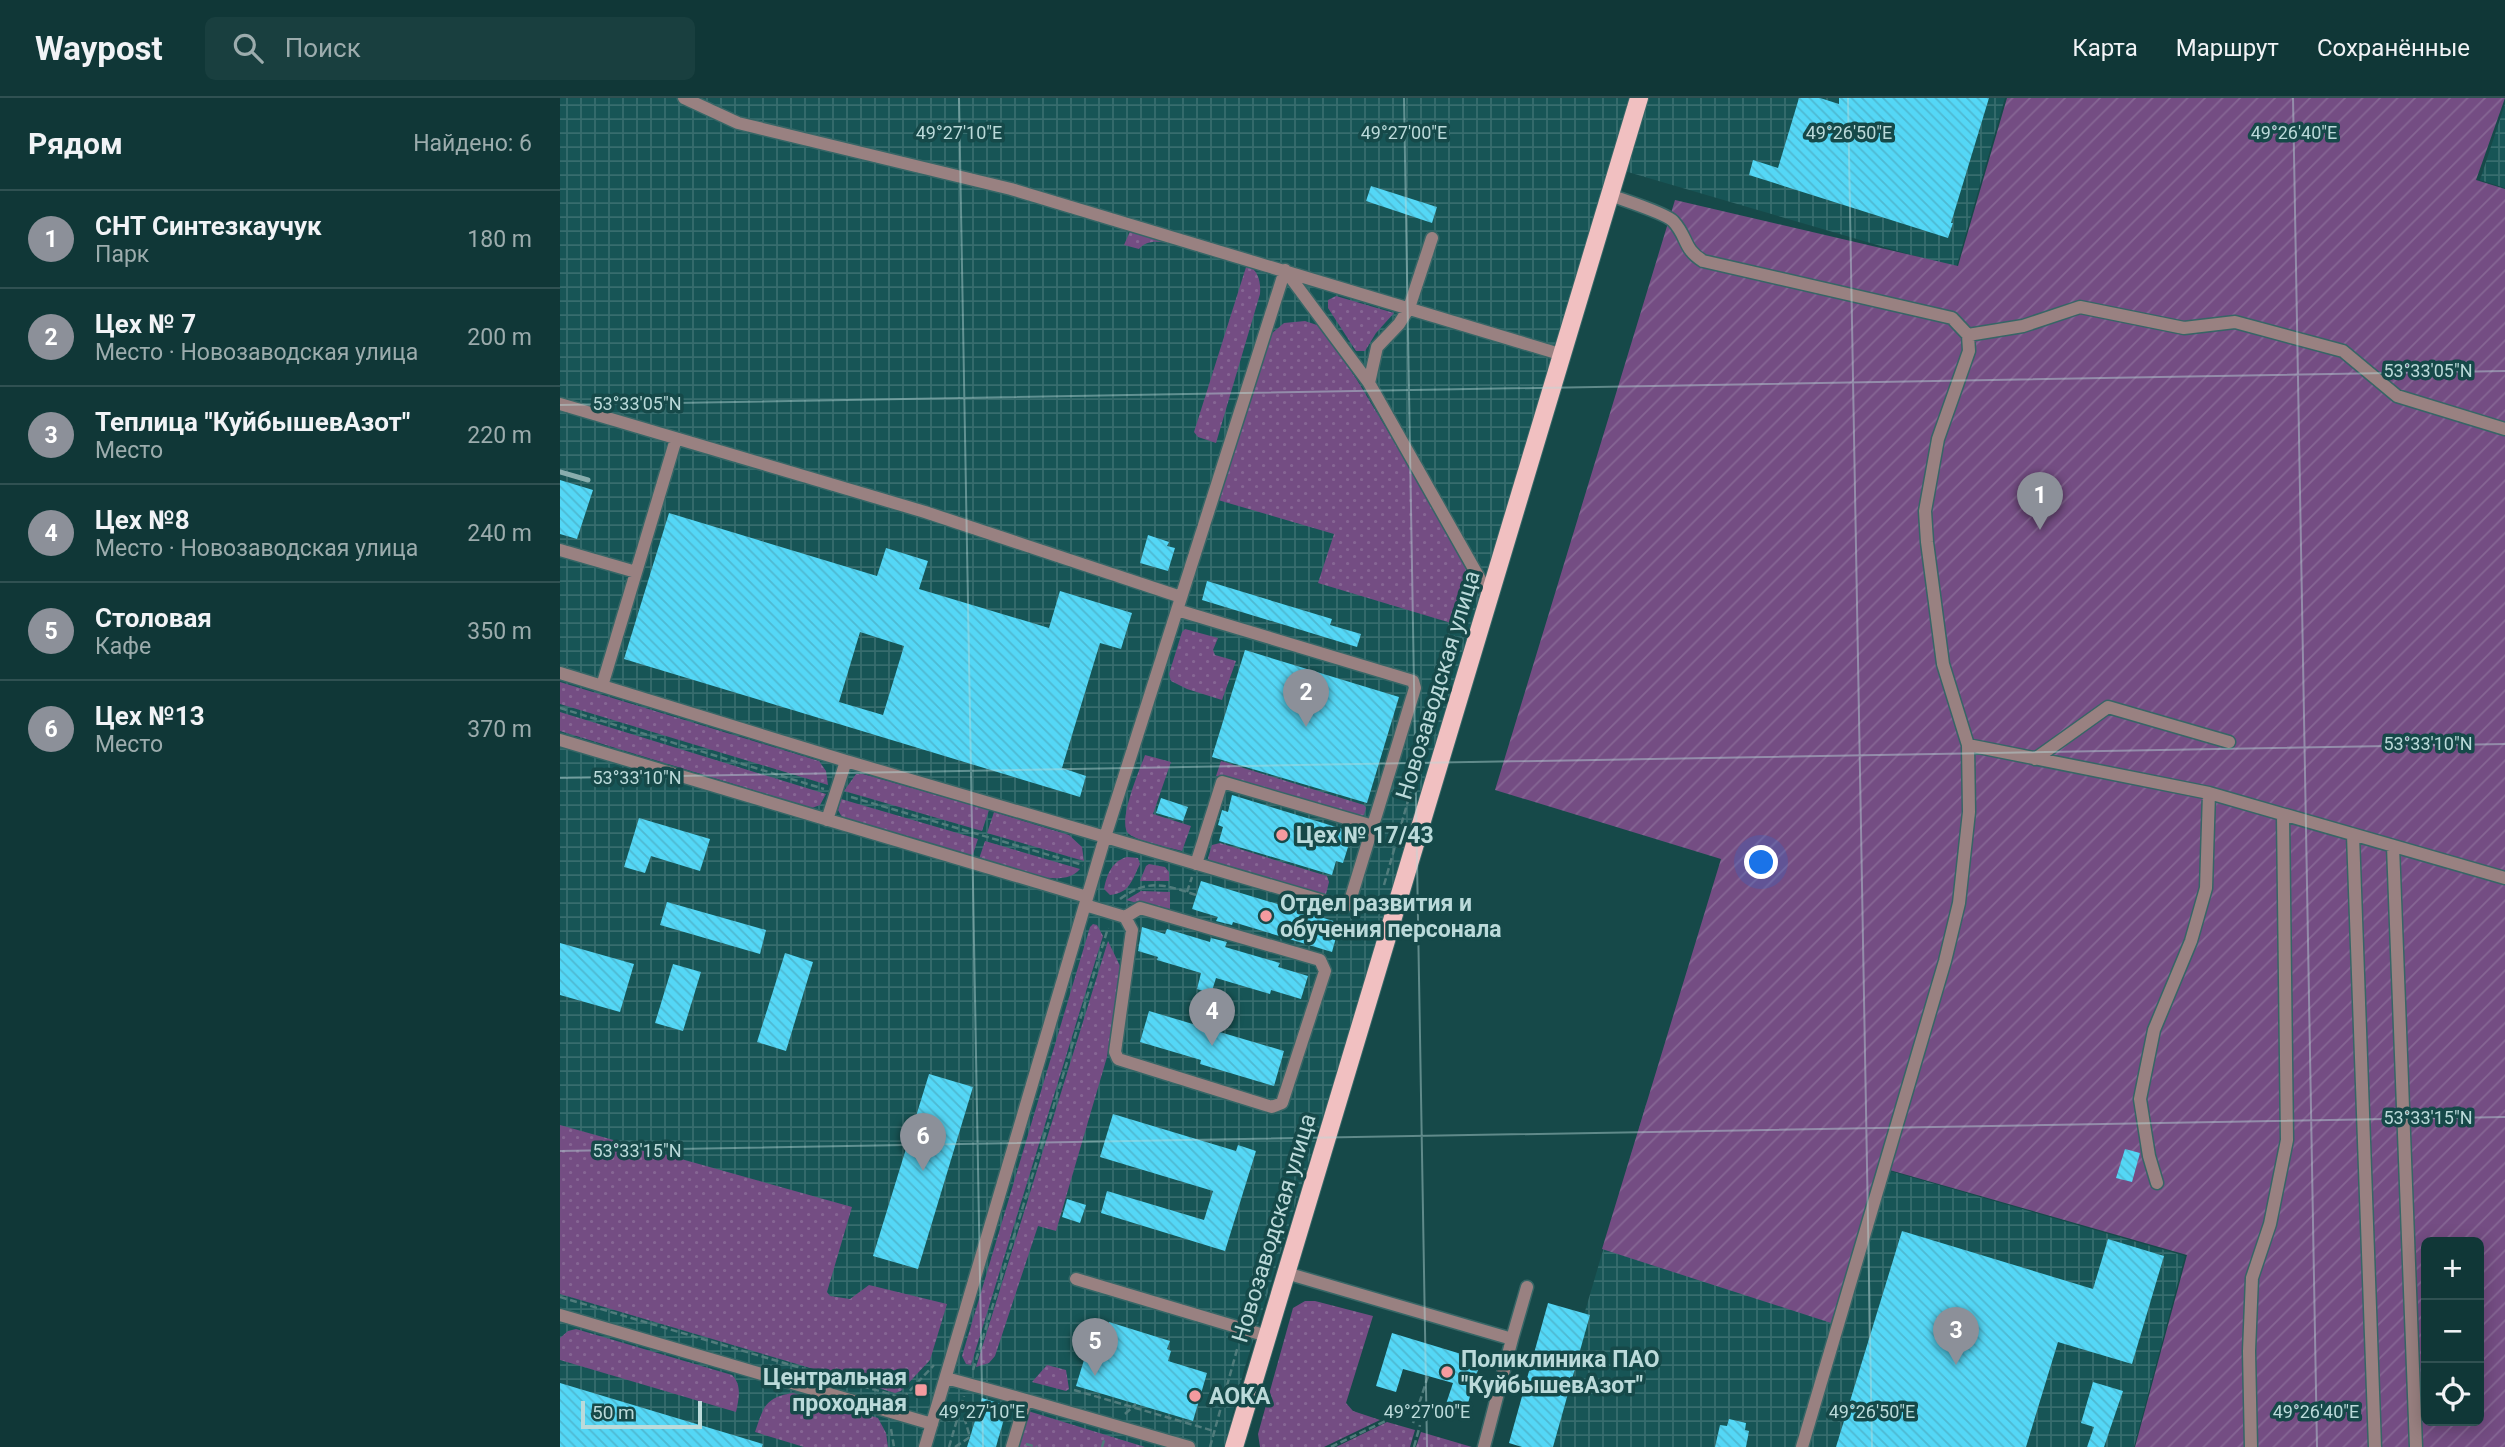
<!DOCTYPE html>
<html lang="ru">
<meta charset="utf-8">
<style>
body{margin:0;font-family:Roboto,sans-serif;background:#193f3f;color:#f1f3f6}
.controls{position:absolute;right:21px;bottom:21px;display:grid;overflow:hidden;border-radius:10px;box-shadow:0 4px 18px #0003}
.controls button{width:63px;height:63px;display:grid;place-items:center;padding:0;border:0;border-bottom:2px solid #305152;background:#103737;color:#f1f3f6;font:35px sans-serif}
.scale{position:absolute;left:21px;bottom:18px;width:121px;box-sizing:border-box;padding-left:7px;border:4px solid #bbdada;border-top:0;font-size:19px;line-height:24px;white-space:nowrap;color:#bbdada;-webkit-text-stroke:5px #164949;paint-order:stroke}
.you{position:absolute;left:1202px;top:765px;width:24px;height:24px;margin:-18px;border:5px solid #fff;border-radius:50%;background:#1a73e8;box-shadow:0 0 0 10px #1a73e833}
.badge{display:grid;place-items:center;width:46px;height:46px;border-radius:50%;background:#8c9099;color:#fff;font-size:23px;font-weight:700}
.pin{position:absolute;translate:-50% -58px;filter:drop-shadow(0 2px 4px #0008)}
.pin::after{content:'';position:absolute;top:37px;width:24px;height:21px;background:inherit;clip-path:polygon(0 0,100% 0,50% 100%)}
.list{margin:0;padding:0;list-style:none}
h2{display:flex;justify-content:space-between;align-items:center;height:91px;margin:0;padding:0 28px;font-size:30px}
h2 small{font-size:23px;font-weight:400;color:#9cacad}
.list li{display:grid;grid-template-columns:46px 1fr auto;gap:21px;align-items:center;box-sizing:border-box;height:98px;padding:0 28px;border-top:2px solid #305152}
.list b{display:block;font-size:26px;white-space:nowrap}
.list p{margin:0;font-size:23px;white-space:nowrap;color:#9cacad}
.list em{font-size:23px;font-style:normal;color:#9cacad}
.icon{flex:none;width:38px;height:38px;fill:none;stroke:currentColor;stroke-width:2;stroke-linecap:round;stroke-linejoin:round}
.map{position:relative;flex:none;width:1945px;height:1349px;overflow:hidden}
header{display:flex;align-items:center;gap:42px;box-sizing:border-box;height:98px;padding:0 35px;background:#103737;border-bottom:2px solid #305152}
header strong{font-size:33px}
nav{display:flex;gap:38px;margin-inline-start:auto;font-size:24px}
.search{width:490px;height:63px;background:#193f3f;display:flex;align-items:center;gap:18px;box-sizing:border-box;padding:0 24px;border-radius:10px;color:#9cacad;font-size:26px}
main{display:flex}
aside{flex:1;background:#103737}
.map>svg:first-child{display:block}
.industrial{fill:url(#industrial-grid)}
.grass{fill:url(#grass-dots)}
.garden{fill:url(#garden-furrows);fill-rule:evenodd}
.building{fill:url(#building-back-hatch);fill-rule:evenodd}
.lines{fill:none;stroke-linecap:round;stroke-linejoin:round}
.minor-casing{stroke:#376666;stroke-width:15}
.major-casing{stroke:#376666;stroke-width:20}
.path{stroke:#507c7c;stroke-width:2.5;stroke-dasharray:7 3.5;stroke-linecap:butt}
.minor{stroke:#998181;stroke-width:12}
.major{stroke:#f1c0c1;stroke-width:18}
.rail{stroke:#88adad;stroke-width:5}
.ticks{fill:none;stroke:#bbdada;stroke-width:2;stroke-opacity:0.45}
.poi-dot{fill:#f49b9f;stroke:#164949;stroke-width:2.5}
.labels{text-anchor:middle;dominant-baseline:central;stroke-width:7;stroke-linejoin:round;paint-order:stroke}
.street-label{font-size:23px;fill:#bbdada;stroke:#164949}
.poi-label{font-size:23px;font-weight:bold;fill:#bbdada;stroke:#164949;text-anchor:start}
.ticks-label{font-size:18px;text-anchor:middle;fill:#bbdada;stroke:#164949;stroke-width:7;stroke-linejoin:round;paint-order:stroke}
</style>
<header>
<strong>Waypost</strong>
<div class="search"><svg class="icon" aria-label="search" viewBox="0 0 24 24"><circle cx="10" cy="10" r="6"/><path d="M15 15l6 6"/></svg>Поиск</div>
<nav><a>Карта</a><a>Маршрут</a><a>Сохранённые</a></nav>
</header>
<main>
<aside>
<h2>Рядом<small>Найдено: 6</small></h2>
<ul class="list">
<li><span class="badge">1</span><div><b>СНТ Синтезкаучук</b><p>Парк</p></div><em>180 m</em></li>
<li><span class="badge">2</span><div><b>Цех № 7</b><p>Место · Новозаводская улица</p></div><em>200 m</em></li>
<li><span class="badge">3</span><div><b>Теплица &quot;КуйбышевАзот&quot;</b><p>Место</p></div><em>220 m</em></li>
<li><span class="badge">4</span><div><b>Цех №8</b><p>Место · Новозаводская улица</p></div><em>240 m</em></li>
<li><span class="badge">5</span><div><b>Столовая</b><p>Кафе</p></div><em>350 m</em></li>
<li><span class="badge">6</span><div><b>Цех №13</b><p>Место</p></div><em>370 m</em></li>
</ul>
</aside>
<div class="map">
<svg width="1945" height="1349" viewBox="0 0 1945 1349">
<defs>
<pattern id="industrial-grid" width="8" height="8" patternUnits="userSpaceOnUse" patternTransform="scale(1.75)"><rect width="8" height="8" fill="#175556"/><path d="M0 4h8M4 0v8" fill="none" stroke="#376d6e"/></pattern>
<pattern id="grass-dots" width="8" height="8" patternUnits="userSpaceOnUse" patternTransform="scale(1.75)"><rect width="8" height="8" fill="#744d83"/><path d="M2 2h.1M6 6h.1" fill="none" stroke="#866694" stroke-width="1.8" stroke-linecap="round"/></pattern>
<pattern id="garden-furrows" width="10" height="10" patternUnits="userSpaceOnUse" patternTransform="scale(1.75)"><rect width="10" height="10" fill="#744d83"/><path d="M-1 1l2-2M0 10L10 0M9 11l2-2" fill="none" stroke="#866694"/></pattern>
<pattern id="building-back-hatch" width="6" height="6" patternUnits="userSpaceOnUse" patternTransform="scale(1.75)"><rect width="6" height="6" fill="#54d7f6"/><path d="M-1 5l2 2M0 0l6 6M5-1l2 2" fill="none" stroke="#4eb9d2"/></pattern>
</defs>
<rect width="100%" height="100%" fill="#164949"/>
<path class="industrial" d="M0,0h1079l-395,1272 -20,77h-664z
M1083,0h362l-49,170 -335,-98z
M1945,6v84l-25,-8z
M1087,1003l538,155 -51,191h-589z"/>
<path class="grass" d="M571,131l83,26c-20,-1 -61,-25 -75,-6l-15,-4z
M687,166c11,7 14,16 13,30l-44,149 -18,-6 -4,-5z
M776,198l58,17 -18,20 -11,18h-9l-28,-43v-8z
M745,223l12,4 10,11 30,44 110,182 1,11 -17,50 -133,-40 16,-49 -116,-34 52,-165 14,-12z
M625,531l33,9 -5,12 2,5 21,6 -14,39 -35,-11 -16,-8 -2,-7 13,-42z
M0,584l259,79 7,10 2,14 -268,-81z
M0,614l266,82 -6,11 -8,3 -252,-77z
M585,657l26,7 -18,52 38,12 -9,25c-13,-4 -43,-9 -53,-17 -13,-10 11,-65 16,-79z
M661,663l143,44 2,3 -2,7 -4,3 -144,-42z
M296,676h7l126,36 -7,21 -138,-40z
M281,701l137,40 -6,18 -129,-38 -5,-9z
M434,714l75,23 13,12 2,14 -97,-28z
M425,743l95,28c-18,23 -77,-3 -101,-10z
M660,745l107,33 2,6 -3,12 -5,2 -112,-34 -1,-4 4,-13z
M567,759l11,1 2,6c-8,16 -10,29 -30,31l-6,-6c3,-15 8,-28 23,-32z
M589,766l16,3 4,5v9h-29l6,-15z
M581,793l29,1v17l-4,2 -40,-11z
M533,826l4,1 6,11 -132,429 -5,-1 -4,-8 128,-429z
M548,843l13,27 -14,89 -51,174 -18,-5 -43,130 -6,7 -13,4z
M0,1027l292,82 -25,85 3,4 20,3 19,-14 78,19 -17,56 -29,31 -6,2 -335,-99z
M745,1203h10l58,15 -27,87 7,8 27,9 -56,27h-64l-2,-13 35,-126z
M16,1231l156,46c10,10 7,23 4,37l-176,-52v-22l8,-7z
M487,1267l19,5 3,19 -3,2 -34,-9z
M233,1295l85,25 8,15 2,14h-84l-49,-15c8,-24 10,-35 38,-39z
M468,1313l117,36h-128z
M827,1324l28,8 -5,17h-74z
M861,1334l51,15h-56z"/>
<path class="garden" d="M1447,0h498l-29,82 29,9v1258h-370l52,-192 -308,-88 -48,156 -229,-74 119,-390 -226,-69 180,-590 283,66zM1866,1144h53v179h-53z"/>
<path class="building" d="M1239,0h21l19,6v-6h150l-38,125h2l-5,15 -199,-63 4,-15 25,8z
M811,88l66,21 -5,16 -66,-22z
M0,382l33,10 -16,49 -17,-5z
M109,415l208,63 9,-28 42,13 -9,28 130,39 11,-37 72,22 -11,36 -21,-6 -38,125 24,8 -6,21 -456,-138zM300,534l44,14 -21,69 -44,-13z
M588,437l21,7 -2,4 8,2 -7,23 -28,-8z
M647,483l125,38 -2,6 31,9 -4,13 -155,-47z
M685,552l154,47 -32,106 -155,-46z
M672,697l114,35 -5,15 7,2 -5,16 -7,-2 -4,14 -113,-34 4,-14 -5,-2 4,-15 6,2z
M601,700l27,9 -5,14 -27,-8z
M79,720l71,21 -10,32 -49,-15 -6,17 -21,-6z
M641,783l139,42 -8,29 -99,-30 -1,3 -16,-4 2,-4 -26,-8z
M107,804l99,28 -6,24 -100,-29z
M582,829l23,7 2,-5 43,13 1,-4 16,4 -2,5 55,16 -2,4 30,9 -7,23 -30,-9 -1,4 -54,-16 -5,16 -14,-5 4,-16 -44,-13 1,-3 -20,-6z
M0,845l74,21 -14,48 -60,-17z
M225,855l28,9 -27,89 -29,-9z
M113,866l28,8 -18,59 -28,-8z
M589,913l135,40 -10,35 -74,-22 1,-4 -61,-18z
M369,976l44,13 -55,182 -45,-13z
M553,1016l123,37 2,-6 18,6 -31,100 -124,-38 6,-22 97,29 9,-29 -113,-34z
M1565,1051l15,4 -8,29 -16,-4z
M507,1101l19,6 -6,18 -18,-6z
M1342,1133l191,58 15,-50 56,17 -32,108 -74,-22 -32,105h-190z
M988,1205l42,12 -37,132h-31l-13,-4z
M549,1224l61,19 -3,8 4,2 -3,10 39,12 -14,48 -117,-35 19,-62 12,4z
M832,1235l89,27 -16,53 -20,-6 8,-24 -50,-14 -7,23 -20,-6z
M1533,1284l30,9 -19,56h-17l7,-20 -13,-4z
M0,1285l203,61 -1,3h-202z
M422,1300l26,8 -9,30 -3,11h-29z
M1169,1321l17,4 -1,7 4,1 -3,16h-31l5,-22 7,1z"/>
<g class="lines">
<defs>
<path id="minor" d="M124,0l54,25 273,66 552,166
M1050,97c13,5 55,18 63,26 15,16 10,28 30,40l249,57 16,17 1,16 -31,88 -13,72 2,31 16,122 25,81 241,48 296,85
M725,172l84,113 121,214
M1408,237l55,-9 57,-19 104,21 51,-6 108,29 54,45 108,33
M809,285l8,-36 22,-23 10,-16 23,-70
M0,306l365,108 256,85
M0,452l76,22
M0,575l286,88 498,146 5,-3 66,-216 -2,-7 -236,-71
M42,588l74,-247
M0,642l527,157
M1475,661l73,-52 121,35
M267,722l19,-59
M1793,737l22,612
M1833,748l23,601
M636,766l26,-82 151,44
M525,807l40,12 7,13 -17,122 3,7 154,48 10,-4 43,-132 -5,-11 -180,-52 -15,9
M1597,1085l-8,-27 -9,-57 14,-69 37,-89 15,-53 3,-95
M726,1175l226,66 -28,108
M516,1181l191,57
M0,1217l372,109
M952,1241l15,-52
M386,1280l80,22
M365,1349l180,-610 180,-567
M452,1349l14,-47 163,47
M1242,1349l143,-486 14,-58 10,-91 -1,-67
M1691,1349l-2,-96 3,-73 18,-54 17,-84 -4,-325"/>
<path id="major" d="M674,1349l405,-1349"/>
</defs>
<use href="#minor" class="minor-casing"/>
<use href="#major" class="major-casing"/>
<path class="path" d="M0,610l264,81
M291,699l232,68
M824,787l73,-256
M627,794l5,-15
M560,801c28,-21 46,-14 76,-4
M0,1199l343,101 31,-33
M413,1272l135,-442
M514,1292l140,41
M565,1316l11,-10
M853,1325l15,-47
M331,1331l3,18
M466,1346l11,3
M389,1349l15,-51
M395,1349l15,-10 -6,-20
M542,1349l3,-10
M650,1349l28,-101
M771,1349l63,-30
M854,1349l6,-22"/>
<use href="#minor" class="minor"/>
<use href="#major" class="major"/>
<path class="rail" d="M0,374l28,8"/>
</g>
<path class="ticks" d="M399,0l24,1349M844,0l23,1349M1288,0l24,1349M1733,0l24,1349M0,307l1945,-34M0,680l1945,-34M0,1053l1945,-34"/>
<g class="poi-dot">
<circle cx="722" cy="737" r="7"/>
<circle cx="706" cy="818" r="7"/>
<circle cx="887" cy="1274" r="7"/>
<rect x="354" y="1285" width="14" height="14" rx="3.5"/>
<circle cx="635" cy="1298" r="7"/>
</g>
<g class="labels">
<g class="street-label">
<text transform="translate(878 587) rotate(-73)">Новозаводская улица</text>
<text transform="translate(714 1130) rotate(-73)">Новозаводская улица</text>
</g>
<g class="poi-label">
<text x="736" y="737">Цех № 17/43</text>
<text x="720" y="805">Отдел развития и<tspan x="720" dy="26">обучения персонала</tspan></text>
<text x="901" y="1261">Поликлиника ПАО<tspan x="901" dy="26">"КуйбышевАзот"</tspan></text>
<text x="347" y="1279" text-anchor="end">Центральная<tspan x="347" dy="26">проходная</tspan></text>
<text x="649" y="1298">АОКА</text>
</g>
</g>
<g class="ticks-label">
<text x="399" y="41">49°27'10"E</text>
<text x="844" y="41">49°27'00"E</text>
<text x="1289" y="41">49°26'50"E</text>
<text x="1734" y="41">49°26'40"E</text>
<text x="1868" y="279">53°33'05"N</text>
<text x="77" y="312">53°33'05"N</text>
<text x="1868" y="652">53°33'10"N</text>
<text x="77" y="686">53°33'10"N</text>
<text x="1868" y="1026">53°33'15"N</text>
<text x="77" y="1059">53°33'15"N</text>
<text x="422" y="1320">49°27'10"E</text>
<text x="867" y="1320">49°27'00"E</text>
<text x="1312" y="1320">49°26'50"E</text>
<text x="1756" y="1320">49°26'40"E</text>
</g>
</svg>
<div class="controls">
<button>+</button>
<button>−</button>
<button><svg class="icon" aria-label="locate" viewBox="0 0 24 24"><circle cx="12" cy="12" r="6"/><path d="M12 2v4M12 18v4M2 12h4M18 12h4"/></svg></button>
</div>
<div class="scale">50 m</div>
<div class="you"></div>
<div class="pin badge" style="left:1480px;top:432px">1</div>
<div class="pin badge" style="left:746px;top:629px">2</div>
<div class="pin badge" style="left:1396px;top:1267px">3</div>
<div class="pin badge" style="left:652px;top:948px">4</div>
<div class="pin badge" style="left:535px;top:1278px">5</div>
<div class="pin badge" style="left:363px;top:1073px">6</div>
</div>
</main>
